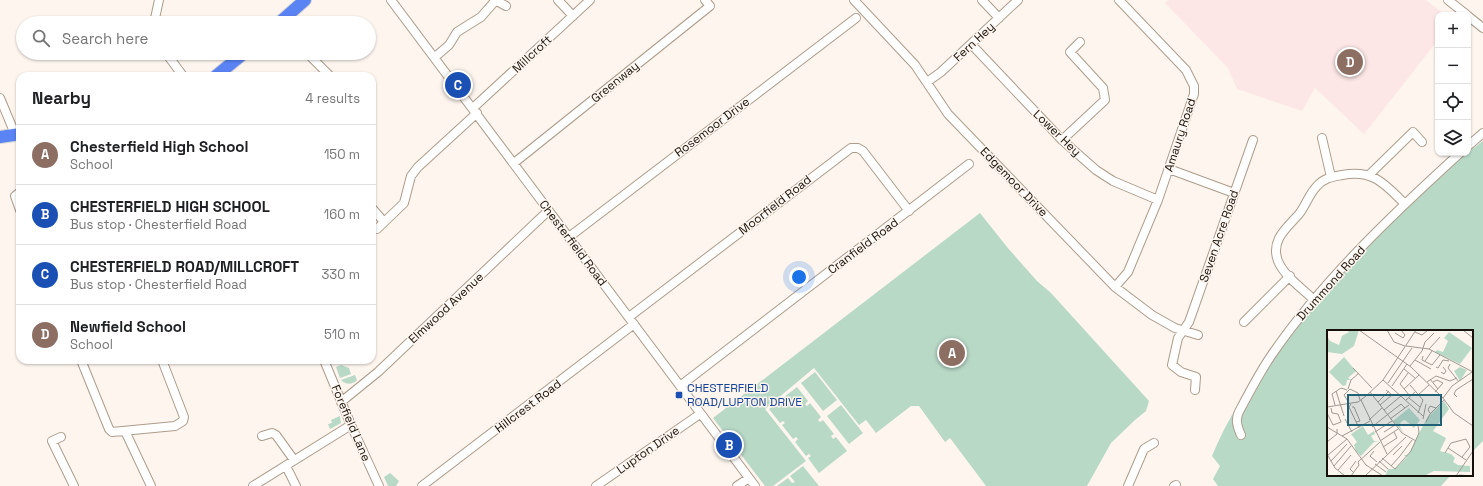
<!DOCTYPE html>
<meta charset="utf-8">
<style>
body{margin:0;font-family:"Space Grotesk",sans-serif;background:#f6f6f6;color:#202124}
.controls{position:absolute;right:12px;top:12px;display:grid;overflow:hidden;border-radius:8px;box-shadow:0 1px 3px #0004}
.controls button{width:36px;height:36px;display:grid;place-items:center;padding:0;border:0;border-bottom:1px solid #e0e0e0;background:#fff;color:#202124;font:20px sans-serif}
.you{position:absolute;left:799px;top:277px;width:14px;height:14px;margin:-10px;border:3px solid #fff;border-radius:50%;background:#1a73e8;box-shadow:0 0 0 6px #1a73e833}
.badge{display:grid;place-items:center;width:26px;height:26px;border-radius:50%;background:#0b8043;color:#fff;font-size:13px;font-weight:700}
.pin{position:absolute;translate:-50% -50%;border:2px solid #fff;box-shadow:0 1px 4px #0006}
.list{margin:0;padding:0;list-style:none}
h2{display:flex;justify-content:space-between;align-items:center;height:52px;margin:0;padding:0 16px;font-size:17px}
h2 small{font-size:13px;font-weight:400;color:#757577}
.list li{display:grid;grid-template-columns:26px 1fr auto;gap:12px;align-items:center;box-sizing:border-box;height:60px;padding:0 16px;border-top:1px solid #e0e0e0}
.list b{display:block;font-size:15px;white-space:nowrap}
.list p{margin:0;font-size:13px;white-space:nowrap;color:#757577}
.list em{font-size:13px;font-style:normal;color:#757577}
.icon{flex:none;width:22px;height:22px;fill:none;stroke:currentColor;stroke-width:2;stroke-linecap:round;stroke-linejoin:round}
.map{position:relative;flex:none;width:1483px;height:486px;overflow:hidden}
.search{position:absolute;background:#fff;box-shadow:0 1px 3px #0004;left:16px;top:16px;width:360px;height:44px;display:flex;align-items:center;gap:10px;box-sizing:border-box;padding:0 14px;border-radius:22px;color:#757577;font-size:15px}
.panel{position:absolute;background:#fff;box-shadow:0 1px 3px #0004;left:16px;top:72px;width:360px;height:292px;border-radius:12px}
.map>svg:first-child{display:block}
.education{fill:#fde7e6}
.green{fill:#b9d9c7}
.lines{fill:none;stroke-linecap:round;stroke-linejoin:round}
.minor-casing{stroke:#ad9c8b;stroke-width:10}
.highway-casing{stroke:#d5d4d3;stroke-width:14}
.minor{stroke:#fff;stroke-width:8}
.highway{stroke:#5a83f4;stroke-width:12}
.transit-dot{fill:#1a4fb4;stroke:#fdf5ee;stroke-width:1.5}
.labels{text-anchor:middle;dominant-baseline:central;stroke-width:3;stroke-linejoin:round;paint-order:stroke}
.street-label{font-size:12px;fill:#16100a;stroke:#fdf5ee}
.transit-label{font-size:12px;fill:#164399;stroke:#fdf5ee;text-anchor:start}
.inset-road{fill:none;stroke:#a19993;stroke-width:1}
.view{fill:#216176;fill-opacity:0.15;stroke:#216176;stroke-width:2}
.inset-edge{fill:none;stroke:#16100a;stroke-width:2}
</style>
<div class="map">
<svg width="1483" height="486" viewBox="0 0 1483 486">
<rect width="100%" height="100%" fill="#fdf5ee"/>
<path class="education" d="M1169,0h257l19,15h-7v25l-74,94 -49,-46 -13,23 -65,-22 -9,-21 -63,-65z"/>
<path class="green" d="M1483,141v300l-11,11v-121h-144v144h123l-10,11h-223l-5,-7 7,-13 -8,-10c33,-82 105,-156 166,-219 33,-33 67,-69 105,-96z
M980,213l27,34 30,34 14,12 98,108 -3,10 -11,9 -24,23 -24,43h-101l-36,-48 -5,4 -26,-36h-8l-35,27 -10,-13 -7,5 -45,-57 -49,41 41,52 -33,25h-8l-52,-68z
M341,365l8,3 2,6 -11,4 -4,-11z
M815,372l22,28 -14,11 -22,-28z
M355,375l2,5c-5,5 -11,5 -16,0z
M797,387l11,14 -3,3 2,2 3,-3 11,14 -3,3 2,2 3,-2 11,14 -3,2 2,3 3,-2 11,14 -28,22 -11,-15 3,-2 -2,-2 -3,2 -11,-14 3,-3 -2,-2 -3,2 -11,-14 3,-2 -2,-2 -3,2 -11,-14z
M841,405l22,28 -14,11 -22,-28z
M340,416l1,7 -11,6 -2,-5 4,-1 -1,-3z
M803,466l16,20h-42l11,-8 4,5 3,-1 -5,-6z
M390,473l9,8 -3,5h-8l-4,-9z"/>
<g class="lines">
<defs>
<path id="minor" d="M391,0l364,486
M495,0l11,6
M558,0l15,16
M854,0l61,65 33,49 167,173 37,28 23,13 23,7
M982,0l17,18
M1448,0l19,15
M1468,16l15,12
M154,23l5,-23
M971,44l91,96 34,30 17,11 45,19
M166,53l17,23
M311,53l1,5 18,18
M435,57l14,-12 8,-13 24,-15 14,-16
M927,82l14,-10 77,-72
M0,98l15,36
M473,108l117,-108
M1322,138l9,39
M1062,140l43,-40 -2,-12 -33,-36 10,-10
M1468,146l15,-13
M514,163l196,-157 -5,-6
M1169,169l65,24
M1370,174l43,-42 9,10
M20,192l-5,4 5,14
M372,208l12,14
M377,229l27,-26 7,-27 7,-9 59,-54
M569,237l287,-219
M1115,287l13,-15 30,-72 36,-106v-8l-8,-16 -67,-70
M1313,299c-11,-11 -29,-23 -35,-38 -8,-21 9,-33 21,-47 7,-9 10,-20 18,-28 7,-8 15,-9 25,-11 30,-6 42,8 62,28
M629,317l222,-169h7l5,3 46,60
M1244,322l46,-46
M81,360l28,69 3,3 63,-6 8,-5 1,-4 -22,-57
M324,360l27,65 28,61
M680,386l289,-222
M1195,390l1,-13 -15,-5 -9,-7 6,-27 11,-16 64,-182
M341,402l37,-30 170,-161
M125,431l26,55
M1241,435c-5,-11 -6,-17 0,-27 10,-19 20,-38 32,-55 52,-75 120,-139 187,-200
M262,436l10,-3 4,2 18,25
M61,437l-9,4 22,45
M286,466l10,20
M253,486l98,-61
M422,486l212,-162
M596,486l104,-72
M737,486l12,-8
M1128,486l16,-37 10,-6
M1174,486l2,-1"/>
<path id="highway" d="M279,23l26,-23
M216,76l28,-23
M0,137l20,-3"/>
</defs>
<use href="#minor" class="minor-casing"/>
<use href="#highway" class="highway-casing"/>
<use href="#minor" class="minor"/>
<use href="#highway" class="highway"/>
</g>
<rect class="transit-dot" x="675" y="391" width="8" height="8" rx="2"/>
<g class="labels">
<g class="street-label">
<text transform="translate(974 42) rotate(-43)">Fern Hey</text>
<text transform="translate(532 54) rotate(-43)">Millcroft</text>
<text transform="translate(615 82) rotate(-39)">Greenway</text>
<text transform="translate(712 127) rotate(-37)">Rosemoor Drive</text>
<text transform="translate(1057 133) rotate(44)">Lower Hey</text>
<text transform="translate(1180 135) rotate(-72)">Amaury Road</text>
<text transform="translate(1014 182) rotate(46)">Edgemoor Drive</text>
<text transform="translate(775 205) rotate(-38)">Moorfield Road</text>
<text transform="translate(1219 236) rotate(-71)">Seven Acre Road</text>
<text transform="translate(573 243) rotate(53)">Chesterfield Road</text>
<text transform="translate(863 246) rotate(-37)">Cranfield Road</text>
<text transform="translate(1331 283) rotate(-48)">Drummond Road</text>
<text transform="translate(446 308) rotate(-43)">Elmwood Avenue</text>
<text transform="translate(528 406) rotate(-37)">Hillcrest Road</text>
<text transform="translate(351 423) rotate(67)">Forefield Lane</text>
<text transform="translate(648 450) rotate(-35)">Lupton Drive</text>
</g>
<g class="transit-label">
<text x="687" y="388">CHESTERFIELD<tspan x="687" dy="14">ROAD/LUPTON DRIVE</tspan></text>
</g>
</g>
<g transform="translate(1327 330)">
<rect width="146" height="146" fill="#fdf5ee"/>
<path d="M20,0h12l-5,16 -12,8 -15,-2v-16l3,5 9,4 3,-9 7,-4zM122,2l23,16 -12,16 -25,-12 2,-2 6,2 5,-11 -4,-3zM17,27l12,14 -8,7 3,2h-4l-1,5 -3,1 -14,-14zM133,37l7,3 -7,11 -6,-10zM117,71l5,8 -16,22 13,7 -6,13 11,3 4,4 -2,4 5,3 12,1v6l-36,-1 -10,5h-39l3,-7h7l12,-12 -3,-2h4l19,-37zM82,78l11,12 -6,8 -9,-8 -3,1 -3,4 5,8 -11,-12zM36,96l5,9 6,-4 1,3 -4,2 3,5 5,1h-5l-13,14 -5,-5 -2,-6 3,-3 -6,-8z" fill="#b9d9c7"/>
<path class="inset-road" d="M32,0l52,37 32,31 11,15 19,13M60,0l7,12 11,4M136,0l10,8M88,2l7,3 6,-5M68,3l8,5 2,-3 -4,-5M79,16l23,3 44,23M102,19l11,-12M96,26l-1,4 10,5 8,-10M88,30l16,9M76,31l9,-13M98,31l7,-10M123,34l-2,4 11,14M83,36l12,-15 3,-9 9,-9M109,37l2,1 5,-8 6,1M26,38l19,20M77,39l11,9M114,42l3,2 2,-3 -3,-4M81,43l-8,11 10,12M103,49l8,10M56,50l40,36M100,52l9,-6 14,5 7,-3M106,52l4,-2 6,3 -8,9M61,53l15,-22M83,55l13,15 -5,13M65,56l15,-22M21,59l3,-9 8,-7M77,59l15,-14M9,61l8,25M43,62l32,41 14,8M91,65l11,-10M130,67l-3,-3 2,-4 17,-11M82,68l11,9M116,68l9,-12 20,-14M34,70l26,54M79,70l9,-8M51,72l11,-11M22,73l-5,-8 6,-6 8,4 2,7M24,74l-2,3 10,21M8,75l-3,-11 9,-6 6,2M53,75l12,-10 -6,-5M0,77l31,-5 8,-6 17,-16 33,-50M25,77h2l6,14 -4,1M57,80l17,-14M0,83l6,12 8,-3 -3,-8 -6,-1 -1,-5M103,83l-2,-3 2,-4 6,2M60,85l14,-11 4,4M18,89l7,13M63,89l19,-14M96,89l3,-15M42,90l13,-12M99,92l4,-8 14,-14M0,97l20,12 19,26 17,11M45,97l15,-12M48,102l17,-11M57,102l11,-7M15,106l28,-15M53,111l18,-12M0,112l10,-8v-5M56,117l14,-9 -3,-6M121,118l18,12M47,121l-4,5 7,6M118,123l6,-10 15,-4 4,8 -8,10M0,124l8,14 10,8M1,125l19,-16M66,125l9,-9M73,126l12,-16M55,128l13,11 16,-18 8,-18 -1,-8h3M4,131l16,-17M52,131l9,8M31,132l22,-20M48,134l11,8M7,136l17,-20M64,136l9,-10M11,140l13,-15M26,142l-3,-3 6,-8M132,145l14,1M24,146l8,-11 -1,-3M38,146l41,-39M129,146l17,-25"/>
<path class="view" d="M21,65h93v30h-93z"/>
<rect width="146" height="146" class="inset-edge"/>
</g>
</svg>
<div class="controls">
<button>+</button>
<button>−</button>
<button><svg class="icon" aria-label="locate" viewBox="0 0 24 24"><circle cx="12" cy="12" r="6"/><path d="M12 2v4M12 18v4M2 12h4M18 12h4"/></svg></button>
<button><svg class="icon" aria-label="layers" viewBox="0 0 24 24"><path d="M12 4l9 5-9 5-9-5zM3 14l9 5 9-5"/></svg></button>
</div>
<div class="you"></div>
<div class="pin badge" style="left:952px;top:353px;background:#8d6e63">A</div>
<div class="pin badge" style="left:729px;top:445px;background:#1a4fb4">B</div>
<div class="pin badge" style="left:458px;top:85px;background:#1a4fb4">C</div>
<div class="pin badge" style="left:1350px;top:62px;background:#8d6e63">D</div>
<div class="search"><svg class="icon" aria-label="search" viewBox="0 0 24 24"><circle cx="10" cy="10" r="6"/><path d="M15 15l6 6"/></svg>Search here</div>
<section class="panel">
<h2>Nearby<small>4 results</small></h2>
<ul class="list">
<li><span class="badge" style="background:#8d6e63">A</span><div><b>Chesterfield High School</b><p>School</p></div><em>150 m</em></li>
<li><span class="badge" style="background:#1a4fb4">B</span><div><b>CHESTERFIELD HIGH SCHOOL</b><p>Bus stop · Chesterfield Road</p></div><em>160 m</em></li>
<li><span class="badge" style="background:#1a4fb4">C</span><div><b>CHESTERFIELD ROAD/MILLCROFT</b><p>Bus stop · Chesterfield Road</p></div><em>330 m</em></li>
<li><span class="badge" style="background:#8d6e63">D</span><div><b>Newfield School</b><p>School</p></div><em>510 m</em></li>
</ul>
</section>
</div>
